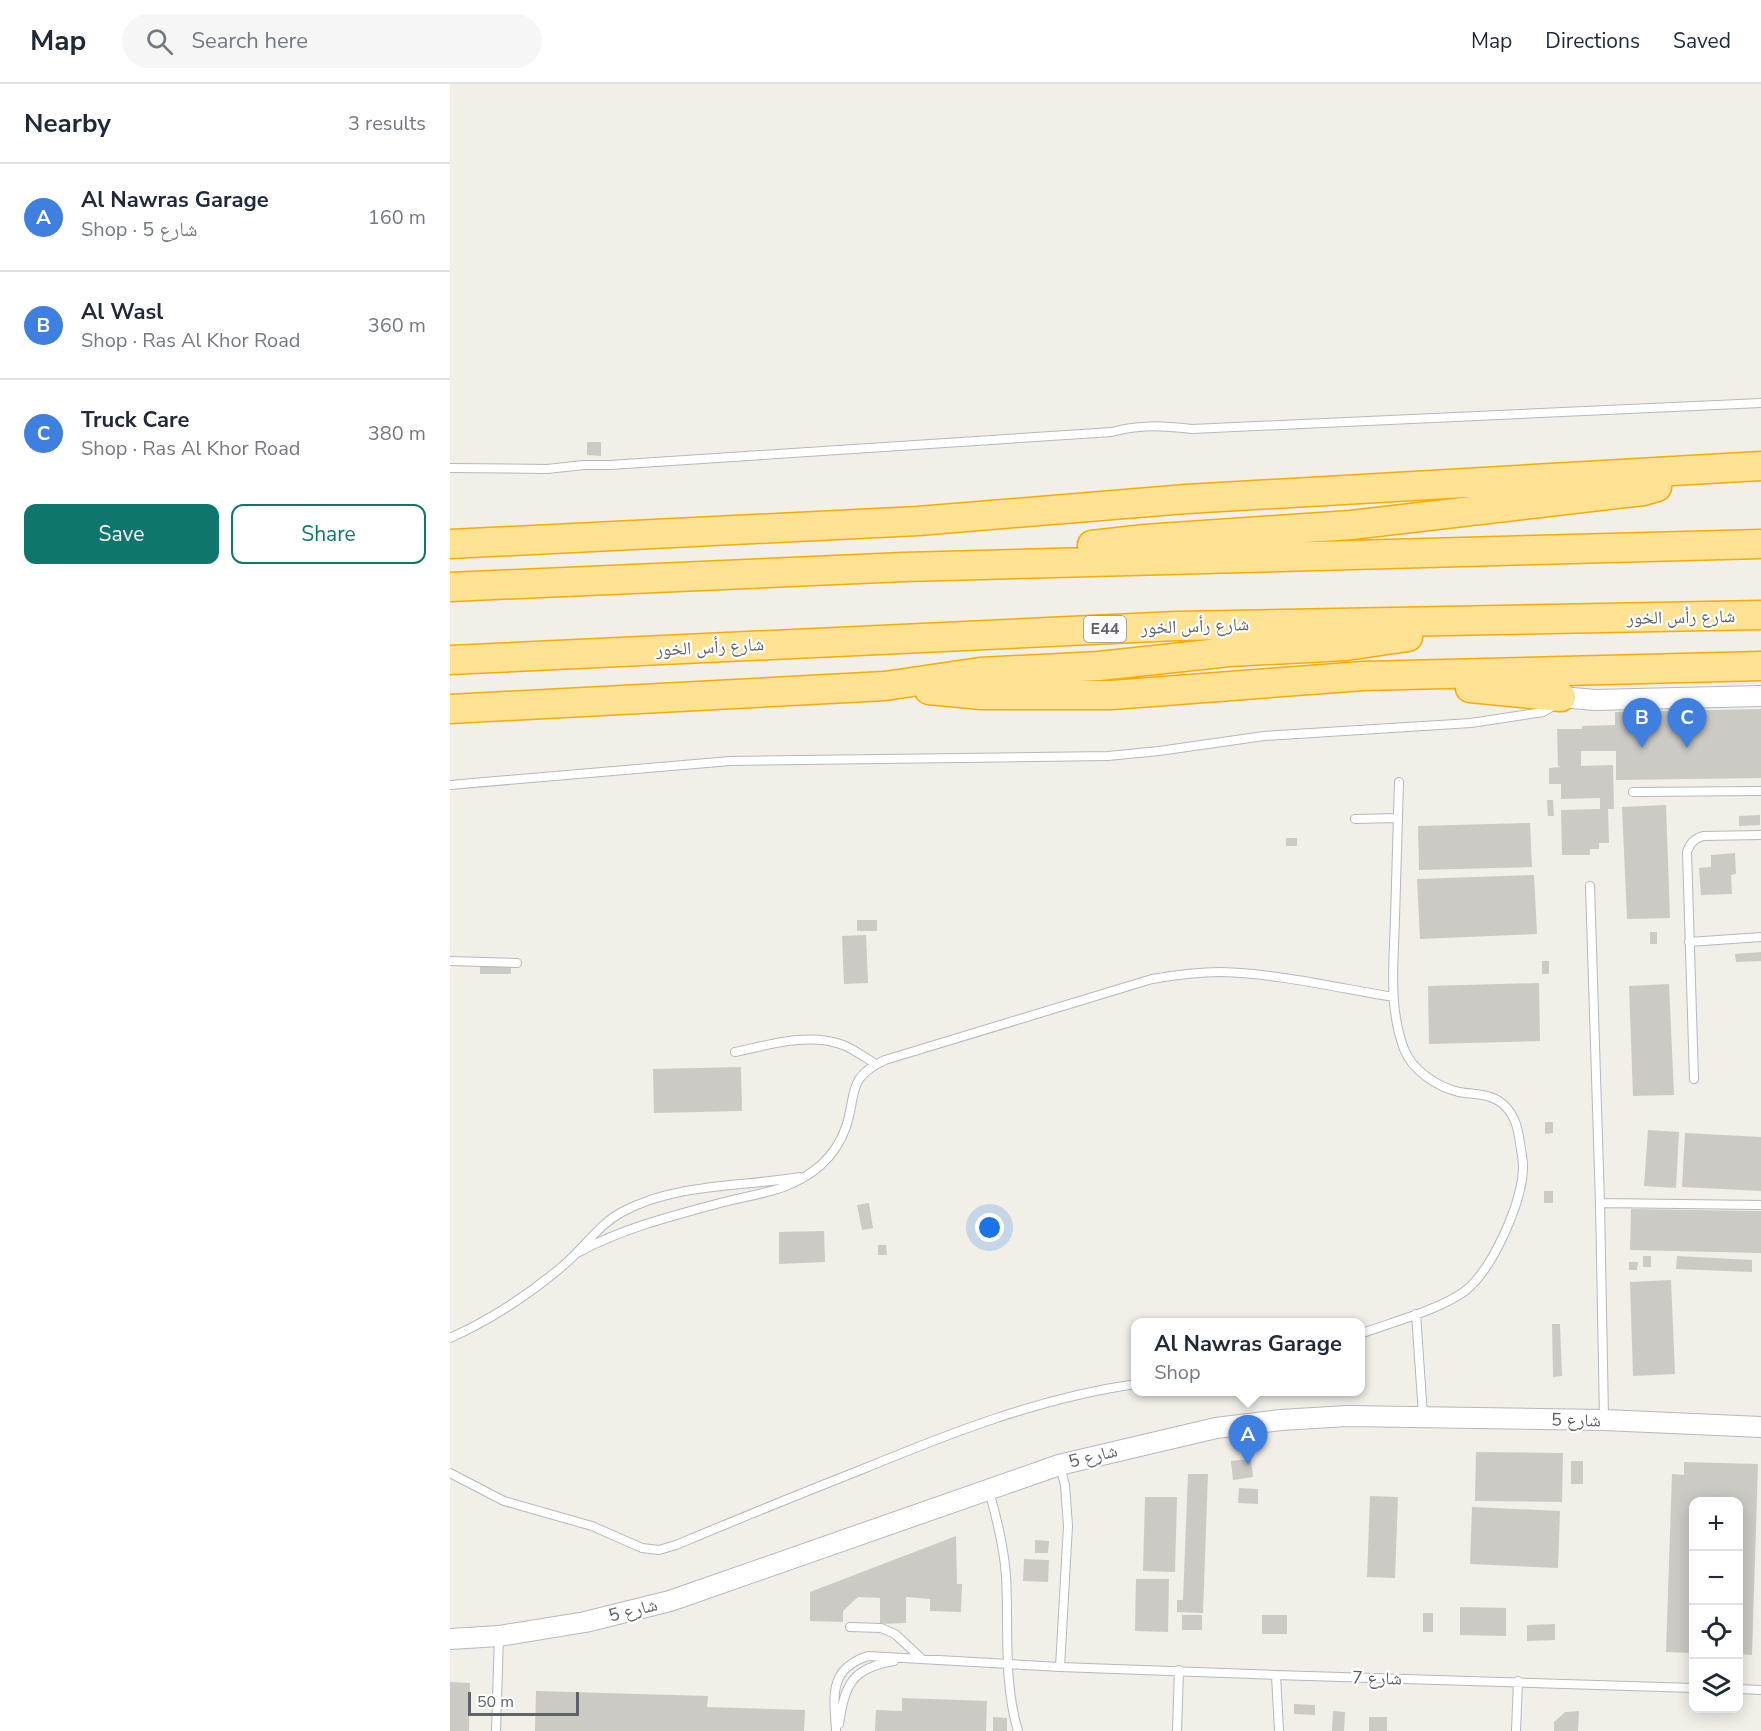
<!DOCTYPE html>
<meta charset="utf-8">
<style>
body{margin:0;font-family:"Nunito Sans","Noto Naskh Arabic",sans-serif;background:#f6f6f7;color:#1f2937}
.controls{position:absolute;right:18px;bottom:18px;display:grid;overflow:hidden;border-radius:12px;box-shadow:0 3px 15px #0003}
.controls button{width:54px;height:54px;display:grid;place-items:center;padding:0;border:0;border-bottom:2px solid #e0e1e3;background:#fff;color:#1f2937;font:30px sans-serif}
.scale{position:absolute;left:18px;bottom:15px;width:111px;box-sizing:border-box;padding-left:6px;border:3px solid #5f6368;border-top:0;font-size:16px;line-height:21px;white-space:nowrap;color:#5f6368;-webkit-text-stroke:4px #fff;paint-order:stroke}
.you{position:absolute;left:540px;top:1144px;width:21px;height:21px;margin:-15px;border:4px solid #fff;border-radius:50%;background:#1a73e8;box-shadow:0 0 0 9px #1a73e833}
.badge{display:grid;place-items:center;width:39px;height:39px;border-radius:50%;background:#0f766e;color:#fff;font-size:20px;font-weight:700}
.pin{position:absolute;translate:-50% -50px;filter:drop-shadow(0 2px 3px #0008)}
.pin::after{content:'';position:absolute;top:32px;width:21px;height:18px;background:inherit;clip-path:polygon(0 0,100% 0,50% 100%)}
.popup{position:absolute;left:681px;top:1234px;width:234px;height:78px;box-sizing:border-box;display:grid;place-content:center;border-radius:12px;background:#fff;filter:drop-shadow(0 2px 4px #0005);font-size:20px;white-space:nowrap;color:#747a83}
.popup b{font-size:22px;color:#1f2937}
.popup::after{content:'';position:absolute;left:50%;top:100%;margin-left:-12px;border:12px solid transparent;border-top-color:#fff}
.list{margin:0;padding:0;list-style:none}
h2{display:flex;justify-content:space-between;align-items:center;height:78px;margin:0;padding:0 24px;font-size:26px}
h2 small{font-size:20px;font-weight:400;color:#747a83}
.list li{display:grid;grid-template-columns:39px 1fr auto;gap:18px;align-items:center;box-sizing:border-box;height:108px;padding:0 24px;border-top:2px solid #e0e1e3}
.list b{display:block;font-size:22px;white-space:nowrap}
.list p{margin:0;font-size:20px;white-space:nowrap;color:#747a83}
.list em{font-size:20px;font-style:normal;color:#747a83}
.actions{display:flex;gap:12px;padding:18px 24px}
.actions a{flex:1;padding:14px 0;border:2px solid #0f766e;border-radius:12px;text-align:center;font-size:21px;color:#0f766e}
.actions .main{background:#0f766e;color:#fff}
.icon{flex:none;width:33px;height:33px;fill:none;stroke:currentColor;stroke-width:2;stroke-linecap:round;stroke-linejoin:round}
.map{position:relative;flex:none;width:1311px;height:1647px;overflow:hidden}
header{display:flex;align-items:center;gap:36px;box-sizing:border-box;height:84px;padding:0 30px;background:#fff;border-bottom:2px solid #e0e1e3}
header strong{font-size:28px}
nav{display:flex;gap:33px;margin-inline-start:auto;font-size:21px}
.search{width:420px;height:54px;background:#f6f6f7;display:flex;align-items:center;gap:15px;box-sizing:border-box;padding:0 21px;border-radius:33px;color:#747a83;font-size:22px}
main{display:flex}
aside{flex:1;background:#fff}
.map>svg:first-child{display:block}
.building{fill:#cccac5}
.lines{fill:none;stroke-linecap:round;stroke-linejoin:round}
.service-casing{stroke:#b5b8bc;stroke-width:10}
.tertiary-casing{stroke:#b5b8bc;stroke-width:22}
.motorway-casing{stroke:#f9ab00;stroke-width:31}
.service{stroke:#fff;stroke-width:8}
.tertiary{stroke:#fff;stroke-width:20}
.motorway{stroke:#fde293;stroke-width:28}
.labels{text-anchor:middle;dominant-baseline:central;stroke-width:4.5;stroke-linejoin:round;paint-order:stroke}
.shield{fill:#fff;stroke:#8f9295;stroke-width:1.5}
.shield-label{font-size:16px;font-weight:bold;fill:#5f6368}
.street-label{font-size:18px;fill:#5f6368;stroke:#fff}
</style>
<header>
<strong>Map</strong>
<div class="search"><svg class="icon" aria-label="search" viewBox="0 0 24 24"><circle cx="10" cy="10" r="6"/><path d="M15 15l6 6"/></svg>Search here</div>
<nav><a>Map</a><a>Directions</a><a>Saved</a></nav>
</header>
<main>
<aside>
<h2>Nearby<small>3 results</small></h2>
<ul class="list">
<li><span class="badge" style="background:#3f7fe0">A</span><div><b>Al Nawras Garage</b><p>Shop · شارع 5</p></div><em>160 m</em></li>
<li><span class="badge" style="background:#3f7fe0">B</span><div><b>Al Wasl</b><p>Shop · Ras Al Khor Road</p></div><em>360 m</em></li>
<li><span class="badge" style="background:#3f7fe0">C</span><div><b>Truck Care</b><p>Shop · Ras Al Khor Road</p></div><em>380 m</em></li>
</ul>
<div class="actions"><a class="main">Save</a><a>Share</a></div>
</aside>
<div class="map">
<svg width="1311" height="1647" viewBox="0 0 1311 1647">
<rect width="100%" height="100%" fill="#f1efe8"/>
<path class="building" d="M137,358h14v14l-14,-1z
M1311,625v69l-145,2v-29h-35v15l32,-1 1,44h-6l1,34h-10v6h-9v6h-28l-1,-45 39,-1v-11l-39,1v-15h-12v-16l12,-1 -3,-1 -1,-37h25v-3l33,-1v-13z
M1097,716h6l1,16h-6z
M1216,721l4,113 -43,1 -5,-112z
M1310,731v10l-21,1v-10z
M1080,739l2,44 -113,3 -1,-44z
M836,754h11v8h-11z
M1285,769l1,21 -5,1 1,19 -31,1 -2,-27 12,-1v-12z
M1084,791l3,59 -117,5 -3,-60z
M407,836h20v11h-20z
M1200,848h7v12h-7z
M416,851l2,48 -24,1 -2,-48z
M1311,868v9l-25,1 -1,-8z
M1092,877h7v13h-7z
M61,880v10h-31v-9z
M1089,899l1,58 -111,3 -1,-58z
M1219,900l5,111 -41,1 -4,-110z
M291,983l1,44 -88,2 -1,-44z
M1095,1038h8v11l-8,1z
M1198,1046l31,2 -3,56 -32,-2z
M1235,1049l76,4v54l-79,-4z
M1094,1107h9v12h-9z
M419,1119l4,25 -11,2 -5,-25z
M1181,1125l130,2v42l-131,-3z
M374,1147l1,31 -46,2v-32z
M428,1161h8l1,10h-9z
M1193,1172h8v11h-8z
M1227,1172l75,4v12l-76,-3z
M1179,1178h9l-1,8h-8z
M1221,1196l4,94 -42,2 -3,-94z
M1102,1240h8l2,52 -9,1z
M1026,1368l87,1 -1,49 -87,-1z
M801,1375l2,18 -20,3 -2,-19z
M1121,1377h12v23h-12z
M1234,1378l74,2 -6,191 -14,-1v-152h-44v151l-28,-1 6,-178 12,1z
M738,1390h20l-5,139 -26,-1v-12h6z
M789,1404l19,1v15l-20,-1z
M920,1412l28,1 -3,81 -28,-1z
M695,1413h32l-2,75 -32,-1z
M1022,1423l88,4 -2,57 -88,-4z
M506,1452l1,48h5l-1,28 -31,-1v-12l-24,-2v26l-26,1v-26l-22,-1 -15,14v11l-33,-1v-29z
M585,1456l14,1 -1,12h-13z
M574,1475l25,1 -1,22 -25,-1z
M686,1495h33l-1,53 -33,-1z
M1010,1523l46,1v28l-46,-1z
M973,1529h10v19h-10z
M732,1531h20v15h-20z
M812,1531h25v19h-25z
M1105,1540v16l-28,1v-16z
M0,1598l20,1 -1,48h-19z
M86,1607l172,5 -1,11 98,3 -1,21h-269z
M452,1614l85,3 -1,30h-111l1,-21 26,1z
M844,1620l21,1v10l-21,-1z
M883,1627l12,1 -1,19h-12z
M1129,1627l-1,20h-24v-9l11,-10z
M543,1633l14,1v13h-14z
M919,1633h18v14h-18z"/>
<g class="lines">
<defs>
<path id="service" d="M0,384l97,1 37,-4h26l502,-33c28,-8 52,-6 80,-3l569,-26
M0,701l280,-24 378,-5 51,-5 105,-15 207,-13 72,-11 12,-7
M1183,708l128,-1
M905,735l43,-1
M1140,802l10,317 4,215
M1239,858l72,-5
M0,877l67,2
M285,968c33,-7 75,-20 108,-7 11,4 22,13 33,19
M1244,995l-7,-227c3,-9 7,-13 16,-16l58,-1
M1150,1119l161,2
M127,1169c44,-24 94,-37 143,-50 38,-10 70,-11 101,-38 11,-10 20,-24 25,-38 11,-33 0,-49 39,-67l267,-81c23,-4 45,-7 69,-7 54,1 118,16 172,25
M966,1230l7,101
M910,1250c32,-12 79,-24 105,-43 28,-22 58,-90 58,-125 0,-7 -2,-15 -3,-23 -2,-13 -4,-26 -15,-37 -13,-13 -29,-11 -46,-14 -22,-5 -47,-22 -55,-43 -16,-42 -10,-88 -9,-131 1,-45 3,-91 4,-136
M0,1254c42,-19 80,-44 115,-74 20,-17 33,-39 57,-52 54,-29 119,-25 178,-35
M610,1382l5,19 3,41 -8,141
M0,1389l54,28 88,25 50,22 17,2 17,-5c60,-25 121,-50 182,-74 90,-37 180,-73 278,-87
M539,1407c8,28 15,55 17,85 3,51 -3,105 12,155
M400,1543l31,1 14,6 27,25
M826,1591l3,56
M1288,1605l23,1
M389,1640c6,-40 13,-56 55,-63
M46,1647l3,-94
M386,1647c-2,-35 -8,-62 32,-75l192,11 216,8 418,13
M727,1647l2,-61
M1066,1647l2,-50"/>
<path id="tertiary" d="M1111,613l34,3 166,-4
M0,1555l49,-3 86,-14 85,-21 389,-136 157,-37 65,-8 66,-4 257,4 157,7"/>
<path id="motorway" d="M0,460l468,-23 268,-22 575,-33
M642,461l53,-6 206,-14 292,-34 14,-4
M0,503l454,-20 857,-23
M0,576l727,-34 584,-11
M1020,604l91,9
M479,606l52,5h131l251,-19 398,-10
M0,625l435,-23 95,-14 119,-6 130,-14 117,-6 62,-9"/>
</defs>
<use href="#service" class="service-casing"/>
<use href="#tertiary" class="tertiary-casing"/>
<use href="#motorway" class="motorway-casing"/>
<use href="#service" class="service"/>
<use href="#tertiary" class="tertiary"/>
<use href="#motorway" class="motorway"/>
</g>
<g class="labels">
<rect class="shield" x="634" y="532" width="42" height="26" rx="4.5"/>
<g class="shield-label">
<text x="655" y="545">E44</text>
</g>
<g class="street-label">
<text transform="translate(1231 533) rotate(-1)">شارع رأس الخور</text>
<text transform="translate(745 542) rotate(-2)">شارع رأس الخور</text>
<text transform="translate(260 563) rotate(-3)">شارع رأس الخور</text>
<text transform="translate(1126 1336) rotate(1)">شارع 5</text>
<text transform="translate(643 1372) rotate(-14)">شارع 5</text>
<text transform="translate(183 1526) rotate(-14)">شارع 5</text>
<text transform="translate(927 1594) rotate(1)">شارع 7</text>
</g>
</g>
</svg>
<div class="controls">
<button>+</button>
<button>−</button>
<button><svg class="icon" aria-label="locate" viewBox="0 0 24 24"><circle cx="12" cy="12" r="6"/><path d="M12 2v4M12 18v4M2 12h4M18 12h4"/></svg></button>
<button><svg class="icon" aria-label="layers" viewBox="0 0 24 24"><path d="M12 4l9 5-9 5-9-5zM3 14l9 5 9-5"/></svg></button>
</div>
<div class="scale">50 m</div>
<div class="you"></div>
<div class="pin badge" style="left:798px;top:1381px;background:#3f7fe0">A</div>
<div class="popup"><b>Al Nawras Garage</b>Shop</div>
<div class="pin badge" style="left:1192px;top:664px;background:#3f7fe0">B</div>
<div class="pin badge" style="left:1237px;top:664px;background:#3f7fe0">C</div>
</div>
</main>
